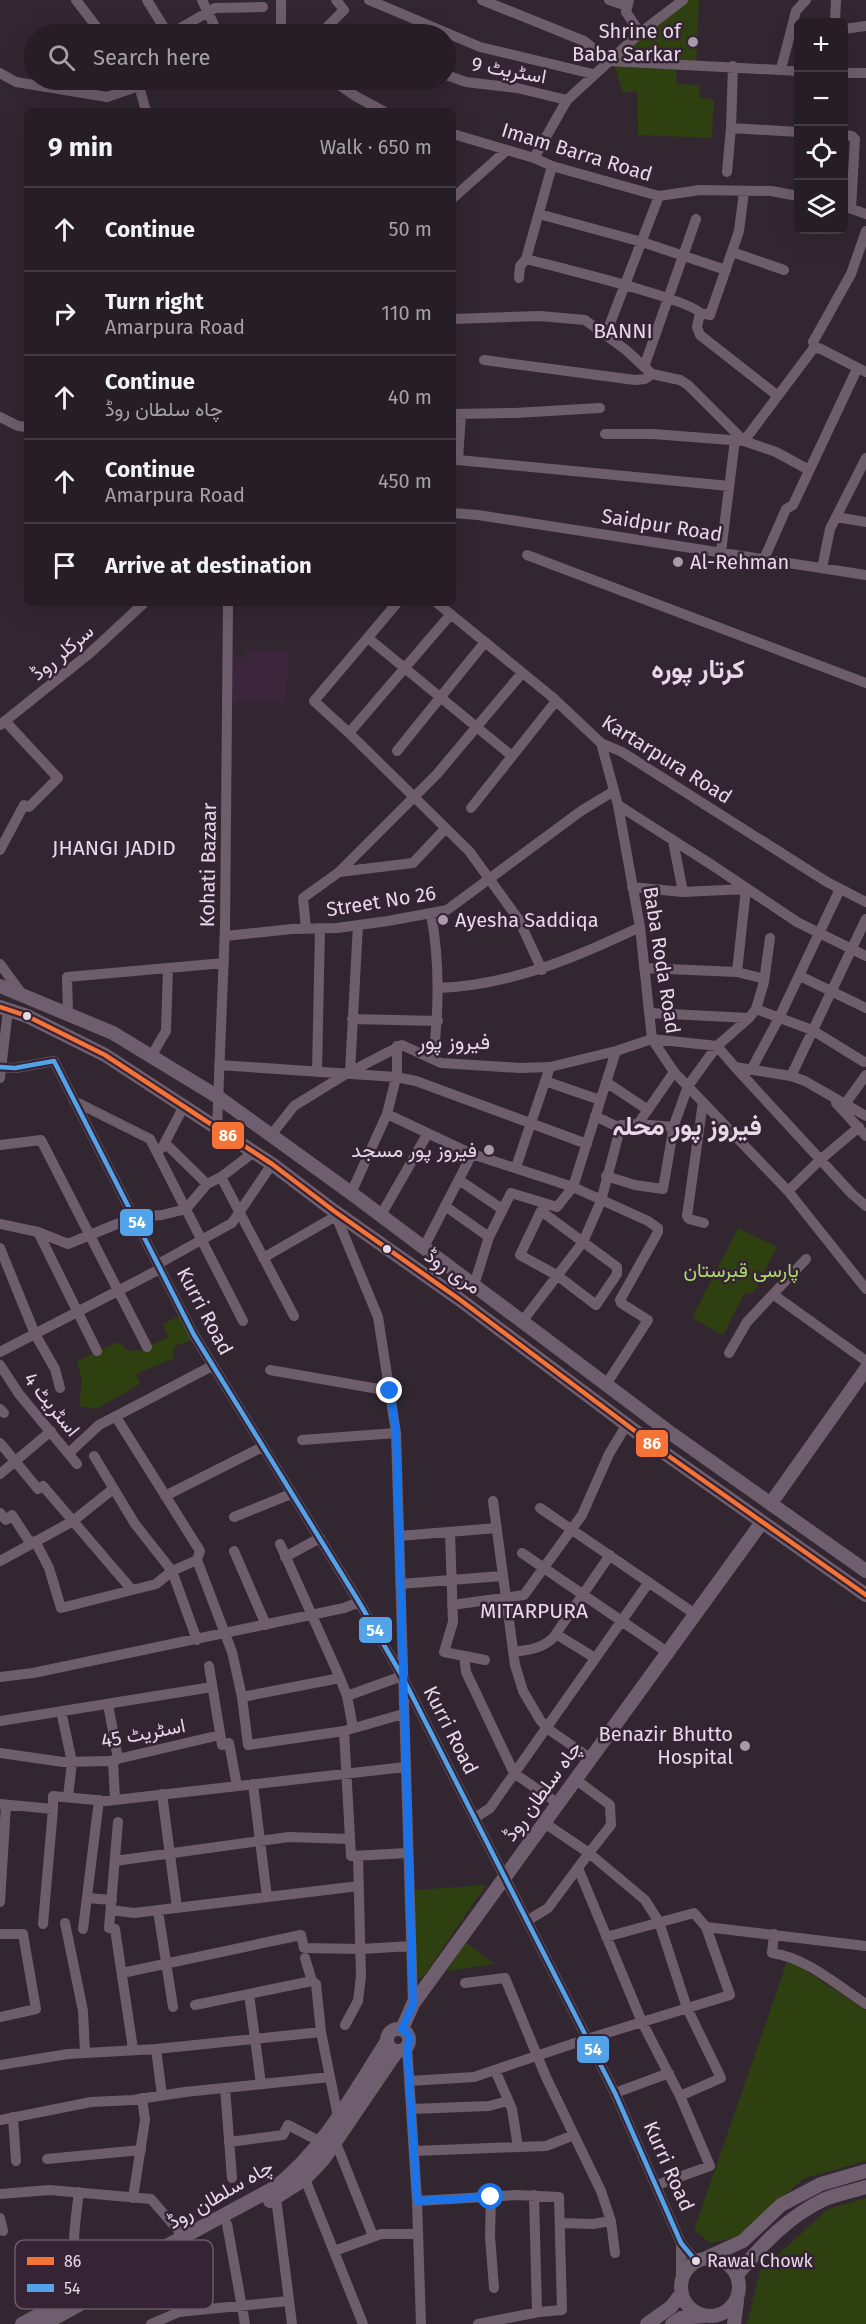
<!DOCTYPE html>
<meta charset="utf-8">
<style>
body{margin:0;font-family:"Fira Sans",Vazirmatn,sans-serif;background:#322a32;color:#f1f3f6}
.controls{position:absolute;right:18px;top:18px;display:grid;overflow:hidden;border-radius:9px;box-shadow:0 6px 24px #0002}
.controls button{width:54px;height:54px;display:grid;place-items:center;padding:0;border:0;border-bottom:2px solid #423b42;background:#261d25;color:#f1f3f6;font:30px sans-serif}
.stop{position:absolute;width:18px;height:18px;margin:-14px;border:4px solid #1a73e8;border-radius:50%;background:#fff}
.stop.end{background:#1a73e8;border-color:#fff;box-shadow:0 2px 6px #0008}
.list{margin:0;padding:0;list-style:none}
h2{display:flex;justify-content:space-between;align-items:center;height:78px;margin:0;padding:0 24px;font-size:26px}
h2 small{font-size:20px;font-weight:400;color:#a4a2a7}
.list li{display:grid;grid-template-columns:39px 1fr auto;gap:18px;align-items:center;box-sizing:border-box;height:84px;padding:0 24px;border-top:2px solid #423b42}
.list b{display:block;font-size:22px;white-space:nowrap}
.list p{margin:0;font-size:20px;white-space:nowrap;color:#a4a2a7}
.list em{font-size:20px;font-style:normal;color:#a4a2a7}
.icon{flex:none;width:33px;height:33px;fill:none;stroke:currentColor;stroke-width:2;stroke-linecap:round;stroke-linejoin:round}
.map{position:relative;flex:none;width:866px;height:2324px;overflow:hidden}
.search{position:absolute;background:#261d25;box-shadow:0 6px 24px #0002;left:24px;top:24px;width:432px;height:66px;display:flex;align-items:center;gap:15px;box-sizing:border-box;padding:0 21px;border-radius:33px;color:#a4a2a7;font-size:22px}
.panel{position:absolute;background:#261d25;box-shadow:0 6px 24px #0002;left:24px;top:108px;width:432px;height:498px;border-radius:9px}
.map>svg:first-child{display:block}
.built{fill:#3c263b}
.green{fill:#2e3f10}
.lines{fill:none;stroke-linecap:round;stroke-linejoin:round}
.minor{stroke:#6e5e6c;stroke-width:10}
.major{stroke:#6f5e6e;stroke-width:14}
.bus-1-casing{stroke:#362335;stroke-width:9}
.bus-2-casing{stroke:#362335;stroke-width:9}
.bus-1{stroke:#f57335;stroke-width:4.5}
.bus-2{stroke:#53a3e8;stroke-width:4.5}
.route{stroke:#1a73e8;stroke-width:8}
.poi-dot{fill:#a79ba6;stroke:#362335;stroke-width:2}
.bus-dot{fill:#e6dae5;stroke:#362335;stroke-width:2}
.labels{text-anchor:middle;dominant-baseline:central;stroke-width:5;stroke-linejoin:round;paint-order:stroke}
.bus-label{font-size:18px;fill:#e6dae5;stroke:#362335;text-anchor:start}
.poi-label{font-size:20px;fill:#e6dae5;stroke:#362335;text-anchor:end}
.street-label{font-size:20px;fill:#e6dae5;stroke:#362335}
.park-label{font-size:20px;fill:#aadc6a;stroke:#362335}
.neighbourhood-label{font-size:21px;fill:#e6dae5;stroke:#362335}
.district-label{font-size:26px;font-weight:bold;fill:#e6dae5;stroke:#362335}
.key{fill:#362335;stroke:#6b5a6a;stroke-width:1.5}
.key-label{font-size:16px;fill:#e6dae5}
.line-badge{stroke:#362335;stroke-width:2}
.badge-label{font-size:16px;text-anchor:middle;font-weight:bold;fill:#fff}
</style>
<div class="map">
<svg width="866" height="2324" viewBox="0 0 866 2324">
<rect width="100%" height="100%" fill="#322731"/>
<path class="built" d="M246,650l42,1v27h-2l-1,24 -57,1v-46h18z"/>
<path class="green" d="M683,0h16l-3,65 -19,-1 -1,20 24,1 -1,12 15,3 -2,38 -74,-3 -1,-44 -14,2 -10,-32z
M738,1228l39,19 -23,45 -10,2 -21,41 -31,-17z
M179,1316l12,24 -18,7 1,11 -38,16 4,10 -44,25 -17,-3 3,-26 -5,-19 41,-19 11,9 13,-1 26,-13 -5,-13z
M486,1885l-63,92 -8,3 -1,-90z
M465,1942l29,22 -47,7z
M788,1959l78,51v151l-61,17 -33,27 -31,31 -31,7 -16,-13z
M866,2198v126h-119l13,-53 68,-62z"/>
<g class="lines">
<path class="minor" d="M76,0l26,34
M147,0l21,34
M202,0l12,25 1,9
M281,0v34
M336,0l8,10 -16,16 13,8
M369,0l111,47 113,27
M482,0l102,41 25,20 189,10
M609,0l18,6
M629,0l-3,12 14,21
M835,22l1,-22
M844,29l22,-3
M170,34l45,-26 48,-1
M781,69l15,-58 10,-11
M0,73l16,9 91,15 32,-11 9,-6
M844,73h22
M446,75l20,7 51,6 50,12
M134,80l5,6 7,25
M332,80l25,17 26,14
M731,128l67,4
M453,134l81,24 18,8 107,30 41,-6 71,1 27,5
M844,135l8,1 3,3 -4,70
M534,158l33,-58 73,-67 43,-33
M727,172l4,-44 2,-62
M453,198l54,-48
M844,206l22,8
M539,214l103,28 84,28
M732,252l52,18
M526,259c26,7 164,40 174,54l-3,14 3,8 78,61
M519,278l1,-12 6,-7 26,-93
M700,313l10,2 29,-84 5,-39
M453,319l87,-3 45,4 41,30 26,24 28,6 8,5 56,56 69,-92 6,-1 47,24
M606,334l53,-138
M816,348l-3,-6 38,-68 15,-43
M484,360l151,20 10,-1 7,-5
M644,367l52,-148
M453,414l62,-1 85,-5
M461,414l-3,46 271,26
M0,417l18,9 9,1
M605,434h48l91,7 32,11 33,18
M453,513l25,2 388,60
M836,517l30,5
M721,552l14,-112
M527,555l339,128
M764,559l22,-50 7,-4 64,-136
M822,568l8,-39 36,-71
M397,603l-83,98 35,32 120,118 50,69 23,50
M437,603l114,93 50,47 21,9 205,130 39,20
M368,638l144,118
M5,721l53,57 -29,29
M0,725l90,-72 54,-50
M349,733l102,-119
M601,743l17,62 22,122 12,112 22,33 114,119 78,98
M397,751l88,-109
M618,805l97,62 82,55 69,34
M471,808l85,-107
M673,841l10,51
M0,850l24,-45
M339,872l74,-9 32,-34
M431,914c9,48 8,97 2,145
M306,928l-3,-30 36,-26 98,-98 85,-101
M225,936l67,-7 45,-1 51,-7 59,-11 134,-99 33,-20
M0,964l22,30
M644,968l93,4
M800,976l66,32
M764,982l6,-44
M438,988c73,-3 137,-30 202,-61
M756,1009l56,21 52,32
M650,1013l99,5
M68,1014l-1,-37 157,-14
M352,1019l86,2
M152,1055l14,-24 2,-63
M219,1065l177,12 20,4 171,63
M0,1067l15,1 39,-7 140,274 165,267 43,74 213,417 66,150 15,18
M735,1067l117,127 14,12
M751,1070l28,-52 61,-129
M317,1072l3,-144
M350,1072l8,-147
M791,1076l75,-157
M0,1078l8,-68
M545,1081l55,19
M606,1082l42,28
M74,1101l76,38 93,182
M703,1102l-16,114 2,3 15,4
M836,1103l30,33
M845,1104l21,-29
M387,1114l85,40 101,33 75,34 10,7v4l-38,68 1,3 27,17 -41,63
M595,1116l25,12
M638,1124l36,3
M217,1128l8,-201 3,-324
M272,1134l22,-28 52,-32 56,-29 39,18 79,5 30,-1 66,-16 36,-12 65,7 18,21 56,9 14,5 61,35
M165,1143l42,41
M0,1145l41,-5 106,207
M162,1148l22,-42
M516,1167l34,-100
M606,1176l29,9 28,4 11,-64 14,-39 29,-40 32,-28 7,-9 8,-27 -3,-4 -24,-6 9,-83 -63,3 -51,-5
M221,1177l73,139
M459,1180l43,29
M788,1191l32,-31 39,-33
M351,1193l36,-79 10,-40v-28
M445,1206l44,31
M334,1211l44,106 18,116 17,571
M541,1211l76,56v7l-21,31 -38,-29 -38,-21z
M381,1215l47,-82
M0,1224l38,8 30,12 66,-27 28,-2 24,-6 21,-25 14,-7 33,-25
M38,1232l59,119
M424,1247l48,-93
M0,1248l35,86 20,35 5,19
M263,1258l73,-42
M158,1264l74,-41 40,-59
M474,1285l15,-48 22,-44 46,14 16,-20 43,-136
M774,1295l92,66
M521,1323l62,-81 18,-41 20,-76 17,-1 36,-52
M0,1352l160,-83
M729,1353l18,-31 59,-63
M0,1365l19,29 58,70
M270,1370l120,21
M0,1409l4,4
M116,1417l84,134 -3,9 35,92 10,45 6,48 96,-14 59,-17
M302,1440l94,-7
M0,1443l38,46 5,-3 89,104
M69,1453l30,-28 113,-59
M94,1456l41,68 37,47 25,69
M0,1474l51,-43
M165,1496l97,-49
M493,1501l22,164 8,26 17,29 8,9 42,29
M540,1508l155,106
M0,1513l6,7 6,-5 19,29
M234,1517l57,-23
M450,1532l3,90 -9,30 41,8
M399,1536l98,-8
M35,1541l14,27 12,40 95,-24 16,-13 25,-11
M280,1544l60,134
M234,1551l32,74
M522,1553l145,99
M285,1557l35,-19
M0,1561l73,-40 40,-32
M400,1584l102,-8
M452,1605l72,-10 58,-80 27,-61 18,-30
M556,1634l39,24
M513,1652c16,-2 28,-3 40,-14l57,-83
M464,1656l2,16 48,101 43,30
M209,1666l13,79 7,-2 8,43
M0,1677l33,-4 311,-65 15,-6
M347,1696l6,32
M242,1697l98,-19 7,18 55,-20
M108,1704l10,55
M61,1711l11,51 -4,35
M0,1721l212,-34
M344,1731l7,125 57,-3
M0,1753l63,9 46,-1 111,-26
M113,1760l2,40
M253,1784l14,113
M162,1794l15,114
M0,1804l53,5 -10,115
M53,1809v-13l53,5 299,-34
M475,1818l15,-10 159,-226
M118,1822l-9,106 6,1 18,120
M543,1822l46,31 22,-28 -1,-20 -35,-26
M115,1861l174,-24 60,2
M578,1868l64,154 38,74 30,70 -53,19
M87,1898l25,2
M0,1902l6,-97
M111,1910l23,3 225,-27
M158,1911l15,96
M527,1921l21,-13 41,-55 56,47 14,22 28,86 34,70 -41,18
M65,1923l18,88 2,42
M83,1929l16,-129
M0,1934h23l13,75 -36,8
M774,1934l-2,19c35,5 65,32 94,51
M606,1937l88,-24 12,14 160,19
M305,1958l7,23 4,3 5,48
M122,1973l179,-38 3,13 57,1 50,-3
M465,1983l40,-5 41,99 55,114 10,30 4,32
M249,1994l12,90
M195,2005l117,-24
M345,2025l13,-24 3,-25 -3,-120
M407,2047l10,154 4,123
M156,2049l6,46
M0,2065l68,-11 88,-5 165,-17 9,45
M495,2070l17,39 6,38
M409,2081l65,-4 113,-38 143,-44 -24,-68
M225,2088l7,90
M615,2093l54,-20
M411,2109l78,-3 19,-5
M13,2117l3,44
M0,2120l91,-18 42,-2 52,-8 145,-15 8,40
M229,2142l54,-7 5,-10 31,16
M336,2143l37,93
M414,2151l132,-5 28,-11
M47,2159l94,-9
M305,2179l58,145
M79,2192c-4,33 -11,69 4,100
M0,2194l50,-4 101,9 33,38
M534,2195l3,117
M491,2197l-1,39 4,52
M133,2198l12,-78 -3,-22
M276,2198l16,126
M417,2201l100,-6 42,2 3,113 -23,2 -61,12
M0,2218l3,13
M560,2223l33,1 18,-3
M227,2224l18,100
M681,2243v37
M334,2251l47,-17h37
M151,2324l28,-12 109,-11"/>
<path class="major" d="M0,986l113,47 105,64 133,96 321,241 194,137
M0,1007l27,9 78,39 167,109 62,47 125,88 204,153 203,143
M771,1503l95,-134
M387 2040a11 11 0 1 1 22 0a11 11 0 1 1-22 0Z
M402,2029l11,-25 349,-482
M270,2201l35,-22 18,-19 74,-109
M708,2257l35,-16 38,-36 40,-21 45,-13
M681 2287a29 29 0 1 1 58 0a29 29 0 1 1-58 0Z
M737,2275c25,-31 52,-59 88,-76 13,-5 28,-8 41,-12
M22,2324l252,-136c49,-37 80,-96 113,-147
M44,2324l38,-21
M647,2324l24,-17 10,-13
M672,2324l9,-6 23,-2
M734,2324l3,-23"/>
<defs>
<path id="bus-1" d="M0,1007l27,9 78,39 167,109 62,47 125,88 204,153 203,143"/>
<path id="bus-2" d="M0,1067l15,1 39,-7 140,274 165,267 43,74 213,417 66,150 15,18"/>
</defs>
<use href="#bus-1" class="bus-1-casing"/>
<use href="#bus-2" class="bus-2-casing"/>
<use href="#bus-1" class="bus-1"/>
<use href="#bus-2" class="bus-2"/>
</g>
<g class="lines">
<path class="route" d="M390,1391l6,42 17,571 -11,25c7,4 10,11 5,17l10,155 74,-4"/>
</g>
<g class="poi-dot">
<circle cx="693" cy="42" r="6"/>
<circle cx="678" cy="562" r="6"/>
<circle cx="443" cy="920" r="6"/>
<circle cx="489" cy="1150" r="6"/>
<circle cx="745" cy="1746" r="6"/>
</g>
<g class="bus-dot">
<circle cx="27" cy="1016" r="5"/>
<circle cx="387" cy="1249" r="5"/>
<circle cx="696" cy="2261" r="5"/>
</g>
<g class="labels">
<g class="bus-label">
<text x="707" y="2261">Rawal Chowk</text>
</g>
<g class="poi-label">
<text x="681" y="31">Shrine of<tspan x="681" dy="23">Baba Sarkar</tspan></text>
<text x="690" y="562" text-anchor="start">Al-Rehman</text>
<text x="455" y="920" text-anchor="start">Ayesha Saddiqa</text>
<text x="477" y="1150">فیروز پور مسجد</text>
<text x="733" y="1734">Benazir Bhutto<tspan x="733" dy="23">Hospital</tspan></text>
</g>
<g class="street-label">
<text transform="translate(509 70) rotate(10)">اسٹریٹ 9</text>
<text transform="translate(577 152) rotate(17)">Imam Barra Road</text>
<text transform="translate(662 525) rotate(9)">Saidpur Road</text>
<text transform="translate(62 652) rotate(-40)">سرکلر روڈ</text>
<text transform="translate(667 759) rotate(32)">Kartarpura Road</text>
<text transform="translate(208 865) rotate(-89)">Kohati Bazaar</text>
<text transform="translate(381 901) rotate(-9)">Street No 26</text>
<text transform="translate(662 960) rotate(81)">Baba Roda Road</text>
<text transform="translate(453 1271) rotate(35)">مری روڈ</text>
<text transform="translate(205 1311) rotate(62)">Kurri Road</text>
<text transform="translate(52 1404) rotate(51)">اسٹریٹ 4</text>
<text transform="translate(451 1730) rotate(63)">Kurri Road</text>
<text transform="translate(143 1733) rotate(-11)">اسٹریٹ 45</text>
<text transform="translate(542 1791) rotate(-54)">چاہ سلطان روڈ</text>
<text transform="translate(669 2166) rotate(66)">Kurri Road</text>
<text transform="translate(220 2194) rotate(-30)">چاہ سلطان روڈ</text>
</g>
<g class="park-label">
<text x="741" y="1270">پارسی قبرستان</text>
</g>
<g class="neighbourhood-label">
<text x="623" y="331">BANNI</text>
<text x="114" y="848">JHANGI JADID</text>
<text x="454" y="1042">فیروز پور</text>
<text x="534" y="1611">MITARPURA</text>
</g>
<g class="district-label">
<text x="698" y="669">کرتار پورہ</text>
<text x="687" y="1126">فیروز پور محلہ</text>
</g>
</g>
<rect x="15" y="2240" width="198" height="69" rx="9" class="key"/>
<rect x="27" y="2257" width="27" height="8" fill="#f57335"/>
<rect x="27" y="2284" width="27" height="8" fill="#53a3e8"/>
<g class="key-label">
<text x="64" y="2267">86</text>
<text x="64" y="2294">54</text>
</g>
<g class="line-badge">
<rect x="211" y="1121" width="34" height="29" rx="6" fill="#f57335"/>
<rect x="119" y="1208" width="35" height="29" rx="6" fill="#53a3e8"/>
<rect x="635" y="1429" width="34" height="29" rx="6" fill="#f57335"/>
<rect x="358" y="1616" width="35" height="28" rx="6" fill="#53a3e8"/>
<rect x="576" y="2035" width="34" height="29" rx="6" fill="#53a3e8"/>
</g>
<g class="badge-label">
<text x="228" y="1141">86</text>
<text x="137" y="1228">54</text>
<text x="652" y="1449">86</text>
<text x="375" y="1636">54</text>
<text x="593" y="2055">54</text>
</g>
</svg>
<div class="controls">
<button>+</button>
<button>−</button>
<button><svg class="icon" aria-label="locate" viewBox="0 0 24 24"><circle cx="12" cy="12" r="6"/><path d="M12 2v4M12 18v4M2 12h4M18 12h4"/></svg></button>
<button><svg class="icon" aria-label="layers" viewBox="0 0 24 24"><path d="M12 4l9 5-9 5-9-5zM3 14l9 5 9-5"/></svg></button>
</div>
<div class="stop" style="left:491px;top:2197px"></div>
<div class="stop end" style="left:390px;top:1391px"></div>
<div class="search"><svg class="icon" aria-label="search" viewBox="0 0 24 24"><circle cx="10" cy="10" r="6"/><path d="M15 15l6 6"/></svg>Search here</div>
<section class="panel">
<h2>9 min<small>Walk · 650 m</small></h2>
<ul class="list">
<li><svg class="icon" aria-label="ahead" viewBox="0 0 24 24"><path d="M12 20V5M6 11l6-6 6 6"/></svg><div><b>Continue</b></div><em>50 m</em></li>
<li><svg class="icon" aria-label="right" viewBox="0 0 24 24"><path d="M7 20v-9h11M14 6l5 5-5 5"/></svg><div><b>Turn right</b><p>Amarpura Road</p></div><em>110 m</em></li>
<li><svg class="icon" aria-label="ahead" viewBox="0 0 24 24"><path d="M12 20V5M6 11l6-6 6 6"/></svg><div><b>Continue</b><p>چاہ سلطان روڈ</p></div><em>40 m</em></li>
<li><svg class="icon" aria-label="ahead" viewBox="0 0 24 24"><path d="M12 20V5M6 11l6-6 6 6"/></svg><div><b>Continue</b><p>Amarpura Road</p></div><em>450 m</em></li>
<li><svg class="icon" aria-label="arrive" viewBox="0 0 24 24"><path d="M6 21V4h12l-3 4 3 4H6"/></svg><div><b>Arrive at destination</b></div></li>
</ul>
</section>
</div>
